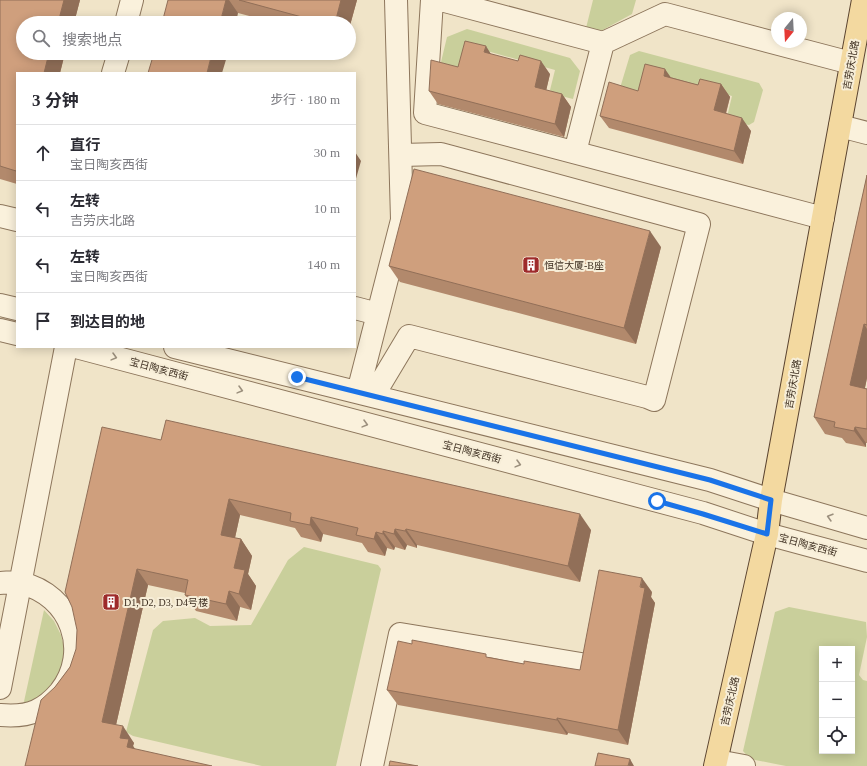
<!DOCTYPE html>
<html lang="zh">
<meta charset="utf-8">
<style>
body{margin:0;font-family:"Times New Roman","Noto Sans SC",serif;background:#f2f2f3;color:#2b2b33}
.controls{position:absolute;right:12px;bottom:12px;display:grid;overflow:hidden;border-radius:0px;box-shadow:0 2px 10px #0003}
.controls button{width:36px;height:36px;display:grid;place-items:center;padding:0;border:0;border-bottom:1px solid #e1e1e2;background:#fff;color:#2b2b33;font:20px sans-serif}
.compass{position:absolute;left:771px;top:12px;width:36px;height:36px;border-radius:50%;background:#fff;box-shadow:0 2px 10px #0003;rotate:198deg}
.stop{position:absolute;width:12px;height:12px;margin:-9px;border:3px solid #1a73e8;border-radius:50%;background:#fff}
.stop.end{background:#1a73e8;border-color:#fff;box-shadow:0 1px 4px #0008}
.list{margin:0;padding:0;list-style:none}
h2{display:flex;justify-content:space-between;align-items:center;height:52px;margin:0;padding:0 16px;font-size:17px}
h2 small{font-size:13px;font-weight:400;color:#7c7c81}
.list li{display:grid;grid-template-columns:26px 1fr auto;gap:12px;align-items:center;box-sizing:border-box;height:56px;padding:0 16px;border-top:1px solid #e1e1e2}
.list b{display:block;font-size:15px;white-space:nowrap}
.list p{margin:0;font-size:13px;white-space:nowrap;color:#7c7c81}
.list em{font-size:13px;font-style:normal;color:#7c7c81}
.icon{flex:none;width:22px;height:22px;fill:none;stroke:currentColor;stroke-width:2;stroke-linecap:round;stroke-linejoin:round}
.map{position:relative;flex:none;width:867px;height:766px;overflow:hidden}
.search{position:absolute;background:#fff;box-shadow:0 2px 10px #0003;left:16px;top:16px;width:340px;height:44px;display:flex;align-items:center;gap:10px;box-sizing:border-box;padding:0 14px;border-radius:22px;color:#7c7c81;font-size:15px}
.panel{position:absolute;background:#fff;box-shadow:0 2px 10px #0003;left:16px;top:72px;width:340px;height:276px;border-radius:0px}
.map>svg:first-child{display:block}
.green{fill:#c9cf9b;fill-rule:evenodd}
.lines{fill:none;stroke-linecap:round;stroke-linejoin:round}
.minor-casing{stroke:#8d765c;stroke-width:24}
.major-casing{stroke:#5b4430;stroke-width:24}
.minor{stroke:#faf1dc;stroke-width:22}
.major{stroke:#f3d9a0;stroke-width:22}
.wall{fill:#b2896c}
.shaded-wall{fill:#916f58}
.building{fill:#cf9f7d;stroke:#916f58}
.oneway{stroke:#9c907e}
.route{stroke:#1a73e8;stroke-width:5}
.labels{text-anchor:middle;dominant-baseline:central;stroke-width:4;stroke-linejoin:round;paint-order:stroke}
.street-label{font-size:10px;fill:#3d2e20;stroke:#f7eed8}
.poi-label{font-size:10px;fill:#3d2e20;stroke:#f7eed8;text-anchor:start}
</style>
<div class="map">
<svg width="867" height="766" viewBox="0 0 867 766">
<rect width="100%" height="100%" fill="#f0e4c8"/>
<path class="green" d="M593,0h43l-4,14 -33,18 -13,-4z
M467,29l103,29 10,13 -7,28 -20,-5 -3,-4 5,-20 -82,-23 -6,22 -23,-2 -3,-5 6,-25z
M639,51l120,32 4,7 -9,32 -5,3 -19,-4 -3,-4 5,-21 -79,-21 -6,21 -27,-8 10,-33z
M304,547l74,18 3,4 -45,197h-74l-129,-30 -7,-4 27,-102 10,-9 32,-3 15,8 41,-1 37,-65z
M789,607l77,15 1,15 -8,38 4,5 4,1v85h-81l-36,-7 -7,-8 32,-139zM822,649h30v102h-30z
M44,610l10,11 7,14 4,15 -1,15 -6,14 -21,22 -14,5z"/>
<g class="lines">
<defs>
<path id="minor" d="M432,0l-7,113 398,105
M441,0l162,43 -28,109
M126,23l6,-23
M603,43l62,-29 186,49
M113,73l6,-20
M840,126l27,7
M0,216l17,4
M0,305l17,4
M355,308l23,6
M0,330l17,4
M76,347l627,166 64,21 100,27
M175,347l535,133 61,20 96,28
M358,392l44,-172 -6,-220
M373,396l36,-60 238,61 7,3 45,-176 -258,-70 -40,1
M0,583c7,0 15,-2 21,0 50,12 71,68 39,109 -6,7 -15,15 -24,19 -11,5 -24,5 -36,4
M0,688l66,-341
M717,761l27,5
M372,766l28,-132 181,30"/>
<path id="major" d="M715,766l52,-232 4,-34 92,-500"/>
</defs>
<use href="#minor" class="minor-casing"/>
<use href="#major" class="major-casing"/>
<use href="#minor" class="minor"/>
<use href="#major" class="major"/>
</g>
<path class="wall" d="M0,0h80l-6,23h-51l42,30 -5,20h-43v111l-17,-5z
M168,0h189l-8,29v-6h-74l-37,-10z
M491,54l59,20 -4,16 16,4 9,13 -7,30 -126,-33 -9,-13 29,-24z
M670,77l28,8 23,-1 9,13 -4,17 25,17 -8,33 -134,-36 -9,-12 38,-25z
M867,175v203l-2,10 2,1v54h-1v4l-20,-4 -4,-5 -17,-4 -11,-17z
M661,247l-25,97 -236,-62 -11,-16z
M161,440l430,90 -11,52 -163,-37v3l-10,-3 -2,5 -10,-3 -1,3 -7,-2 -2,8 -17,-4 -6,-9 -39,-9 -2,8 -20,-5 -6,-9 -55,-13 -5,23 6,1 11,17 -4,18 8,12 -5,24 -11,-3 -3,14 -41,-10 -11,-16v-2l-37,-8 -32,140 18,18 -1,3 2,3 -110,17 30,-79 15,-20z
M652,592l-1,5 4,6 -27,142 -60,-12 -1,2 -169,-30 -11,-15 102,-33 35,7 56,6z"/>
<path class="shaded-wall" d="M64,0h16l-6,23h-16z
M226,0h3l9,13 -2,10h-16z
M341,0h16l-8,29v-6h-14z
M486,46l8,13 -10,-7z
M49,53h16l-5,20h-16z
M212,53h16l-6,20h-15z
M541,61l9,13 -6,26 -9,-13z
M665,69l9,13 -10,-6z
M721,84l9,13 -7,26 -9,-13z
M562,94l9,13 -7,30 -9,-13z
M742,118l9,13 -8,33 -9,-13z
M355,152l6,9 -6,21z
M650,231l11,16 -25,97 -12,-16z
M864,324l3,5v49l-5,23 -12,-16z
M855,427l11,16v4l-12,-16z
M229,499l11,16 -8,36 -11,-16z
M580,514l11,16 -11,52 -12,-16z
M311,517l12,17 -2,8 -11,-17z
M395,529l12,16 -2,5 -11,-16z
M406,529l11,16v3l-12,-17z
M383,531l12,16 -1,3 -11,-16z
M376,532l11,16 -2,8 -11,-17z
M241,539l11,17 -4,18 8,12 -5,24 -12,-16 -5,-26z
M137,569l11,16 -35,153 -11,-16z
M642,578l10,14 -1,5 4,6 -27,142 -10,-15z
M229,591l11,16 -3,14 -11,-17z
M557,718l11,15 -1,2 -10,-15z
M123,726l11,17 -1,3 7,10 -2,7 -18,-25z
M630,759l4,7h-6z"/>
<path class="building" d="M0,0h64l-6,23h-35v30h26l-5,20h-27v96l-1,2 -16,-5z
M168,0h58l-6,23h-58z
M239,0h102l-6,23h-11z
M465,41l21,5 -2,6 34,9 2,-6 21,6 -6,26 27,7 -7,30 -126,-33 2,-31 27,7z
M154,53h58l-5,20h-59z
M645,64l20,5 -1,7 34,9 2,-6 21,5 -7,26 28,8 -8,33 -134,-35 9,-34 29,9z
M414,169l236,62 -26,97 -235,-62z
M867,175v150l-3,-1 -14,61 17,4v40l-12,-2 -1,4 -20,-4 1,-5 -21,-5z
M166,420l414,94 -12,52 -162,-37 -1,2 -10,-2 -1,5 -11,-3v3l-7,-2 -2,7 -18,-4 2,-7 -47,-11 -1,8 -20,-4 1,-8 -62,-14 -8,36 20,4 -7,29 11,2 -6,24 -10,-3 -3,13 -41,-9 3,-15 -51,-11 -35,153 21,4 -3,12 9,1 -2,8 85,19h-187l16,-66 14,-13 15,-20 6,-18 1,-19 -5,-23 -7,-15 37,-165 59,13z
M599,570l43,8 -2,9 5,1 -27,142 -61,-12v2l-170,-30 11,-49 14,3v-4l74,14v3l38,7v-3l56,9z
M598,753l32,6 -2,7h-33z
M390,761l28,5h-29z"/>
<defs><path id="oneway-chevron" d="M-2-3.5L2.5 0L-2 3.5" fill="none" stroke-width="1.6" stroke-linecap="round" stroke-linejoin="round"/></defs>
<g class="oneway">
<use href="#oneway-chevron" transform="translate(114 357) rotate(15)"/>
<use href="#oneway-chevron" transform="translate(240 390) rotate(15)"/>
<use href="#oneway-chevron" transform="translate(365 424) rotate(15)"/>
<use href="#oneway-chevron" transform="translate(518 464) rotate(15)"/>
<use href="#oneway-chevron" transform="translate(830 517) rotate(-164)"/>
</g>
<g class="lines">
<path class="route" d="M297,377l413,103 61,20 -4,34 -64,-20 -46,-13"/>
</g>
<defs>
<symbol id="building-square" viewBox="-11 -11 22 22"><rect x="-9" y="-9" width="18" height="18" rx="4" fill="#9e2a2b" stroke="#f7eed8"/><path d="M-4-6H4V6H1V3H-1V6H-4ZM-2.5-4.3h1.7v1.8h-1.7ZM.8-4.3h1.7v1.8H.8ZM-2.5-1h1.7V.8h-1.7ZM.8-1h1.7V.8H.8Z" fill="#fff"/></symbol>
</defs>
<g fill-rule="evenodd">
<use href="#building-square" x="521" y="255" width="20" height="20"/>
<use href="#building-square" x="101" y="592" width="20" height="20"/>
</g>
<g class="labels">
<g class="street-label">
<text transform="translate(851 65) rotate(-80)">吉劳庆北路</text>
<text transform="translate(159 369) rotate(15)">宝日陶亥西街</text>
<text transform="translate(793 384) rotate(-80)">吉劳庆北路</text>
<text transform="translate(472 452) rotate(15)">宝日陶亥西街</text>
<text transform="translate(808 545) rotate(15)">宝日陶亥西街</text>
<text transform="translate(730 701) rotate(-77)">吉劳庆北路</text>
</g>
<g class="poi-label">
<text x="544" y="265">恒信大厦-B座</text>
<text x="124" y="602">D1, D2, D3, D4号楼</text>
</g>
</g>
</svg>
<div class="controls">
<button>+</button>
<button>−</button>
<button><svg class="icon" aria-label="locate" viewBox="0 0 24 24"><circle cx="12" cy="12" r="6"/><path d="M12 2v4M12 18v4M2 12h4M18 12h4"/></svg></button>
</div>
<svg class="compass" viewBox="-18 -18 36 36"><path d="M0-13l5 13h-10z" fill="#e53935"/><path d="M0 13l5-13h-10z" fill="#7c7c81"/></svg>
<div class="stop" style="left:657px;top:501px"></div>
<div class="stop end" style="left:297px;top:377px"></div>
<div class="search"><svg class="icon" aria-label="search" viewBox="0 0 24 24"><circle cx="10" cy="10" r="6"/><path d="M15 15l6 6"/></svg>搜索地点</div>
<section class="panel">
<h2>3 分钟<small>步行 · 180 m</small></h2>
<ul class="list">
<li><svg class="icon" aria-label="ahead" viewBox="0 0 24 24"><path d="M12 20V5M6 11l6-6 6 6"/></svg><div><b>直行</b><p>宝日陶亥西街</p></div><em>30 m</em></li>
<li><svg class="icon" aria-label="left" viewBox="0 0 24 24"><path d="M17 20v-9H6M10 6l-5 5 5 5"/></svg><div><b>左转</b><p>吉劳庆北路</p></div><em>10 m</em></li>
<li><svg class="icon" aria-label="left" viewBox="0 0 24 24"><path d="M17 20v-9H6M10 6l-5 5 5 5"/></svg><div><b>左转</b><p>宝日陶亥西街</p></div><em>140 m</em></li>
<li><svg class="icon" aria-label="arrive" viewBox="0 0 24 24"><path d="M6 21V4h12l-3 4 3 4H6"/></svg><div><b>到达目的地</b></div></li>
</ul>
</section>
</div>
